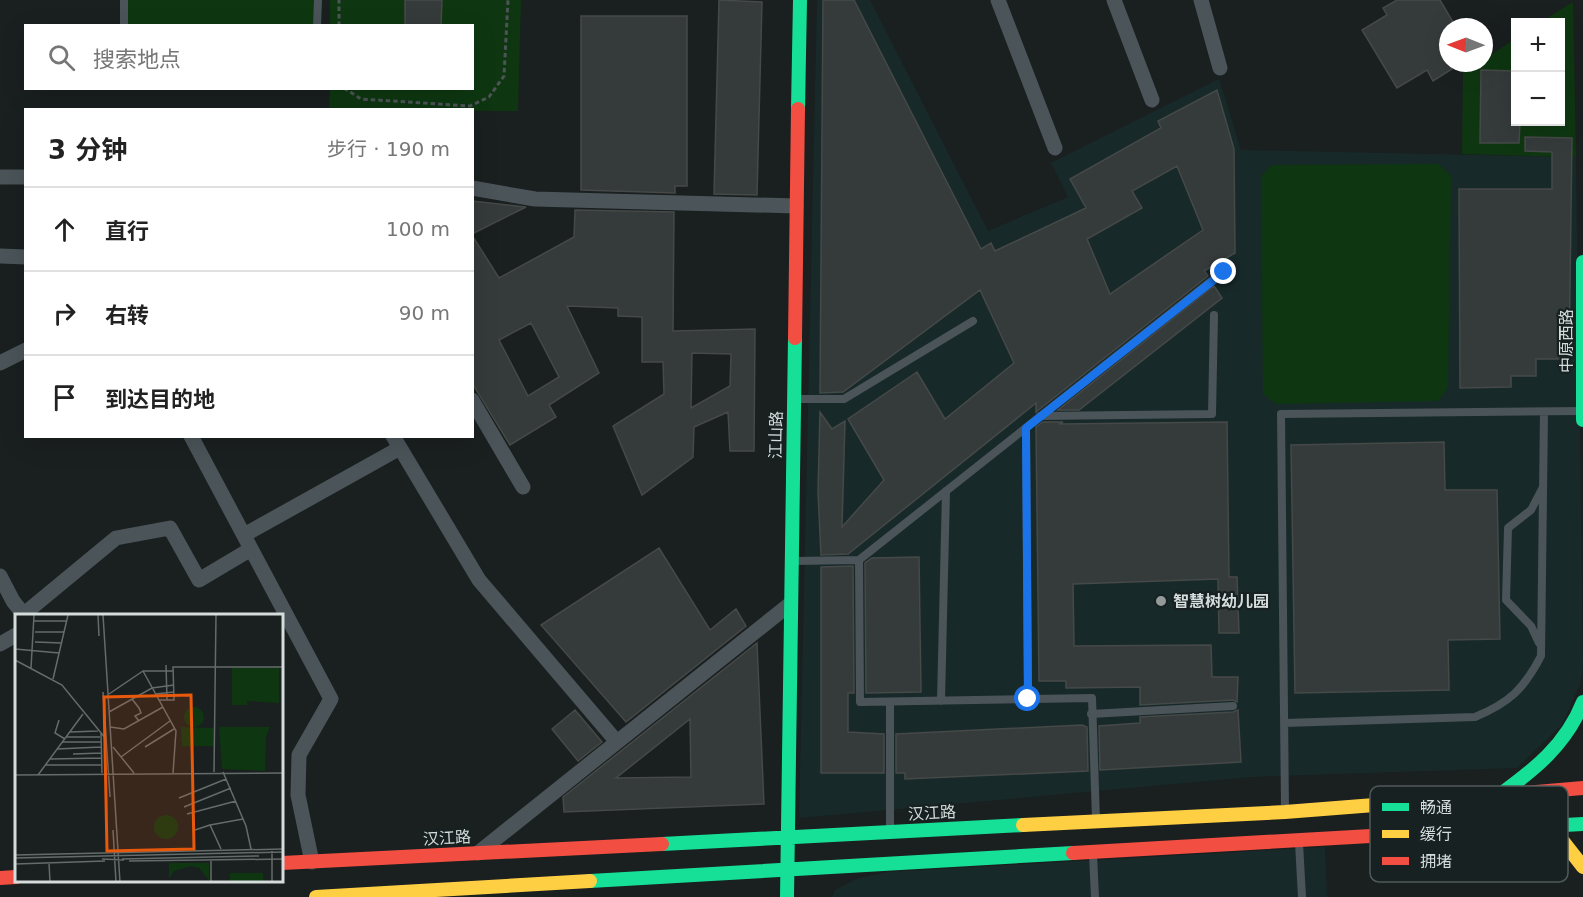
<!DOCTYPE html>
<html lang="zh">
<meta charset="utf-8">
<style>
body{margin:0;font-family:"DejaVu Sans","Noto Sans SC",sans-serif;background:#f2f2f2;color:#222}
.controls{position:absolute;right:18px;top:18px;display:grid;overflow:hidden;border-radius:0px;box-shadow:0 6px 24px #0002}
.controls button{width:54px;height:54px;display:grid;place-items:center;padding:0;border:0;border-bottom:2px solid #e0e0e0;background:#fff;color:#222;font:30px sans-serif}
.compass{position:absolute;left:1439px;top:18px;width:54px;height:54px;border-radius:50%;background:#fff;box-shadow:0 6px 24px #0002;rotate:271deg}
.stop{position:absolute;width:18px;height:18px;margin:-14px;border:4px solid #1a73e8;border-radius:50%;background:#fff}
.stop.end{background:#1a73e8;border-color:#fff;box-shadow:0 2px 6px #0008}
.list{margin:0;padding:0;list-style:none}
h2{display:flex;justify-content:space-between;align-items:center;height:78px;margin:0;padding:0 24px;font-size:26px}
h2 small{font-size:20px;font-weight:400;color:#767676}
.list li{display:grid;grid-template-columns:39px 1fr auto;gap:18px;align-items:center;box-sizing:border-box;height:84px;padding:0 24px;border-top:2px solid #e0e0e0}
.list b{display:block;font-size:22px;white-space:nowrap}
.list em{font-size:20px;font-style:normal;color:#767676}
.icon{flex:none;width:33px;height:33px;fill:none;stroke:currentColor;stroke-width:2;stroke-linecap:round;stroke-linejoin:round}
.map{position:relative;flex:none;width:1583px;height:897px;overflow:hidden}
.search{position:absolute;background:#fff;box-shadow:0 6px 24px #0002;left:24px;top:24px;width:450px;height:66px;display:flex;align-items:center;gap:15px;box-sizing:border-box;padding:0 21px;border-radius:0px;color:#767676;font-size:22px}
.panel{position:absolute;background:#fff;box-shadow:0 6px 24px #0002;left:24px;top:108px;width:450px;height:330px;border-radius:0px}
.map>svg:first-child{display:block}
.built{fill:#18292a}
.green{fill:#0e3711}
.building{fill:#353a3a;stroke:#454948;stroke-width:1.5;fill-rule:evenodd}
.lines{fill:none;stroke-linecap:round;stroke-linejoin:round}
.path{stroke:#4d5457;stroke-width:3;stroke-dasharray:4.5 3;stroke-linecap:butt}
.lane{stroke:#4a5459;stroke-width:8}
.street{stroke:#4a5459;stroke-width:15}
.fast{stroke:#16e098;stroke-width:14}
.slow{stroke:#ffcf43;stroke-width:14}
.jam{stroke:#f24e42;stroke-width:14}
.route{stroke:#1a73e8;stroke-width:8}
.poi-dot{fill:#949a9a;stroke:#172122;stroke-width:2}
.labels{text-anchor:middle;dominant-baseline:central;stroke-width:4.5;stroke-linejoin:round;paint-order:stroke}
.street-label{font-size:16px;fill:#d5dcdc;stroke:#172122}
.poi-label{font-size:16px;font-weight:bold;fill:#d5dcdc;stroke:#172122;text-anchor:start}
.inset-road{fill:none;stroke:#656b6b;stroke-width:1.5}
.view{fill:#e8590c;fill-opacity:0.15;stroke:#e8590c;stroke-width:3}
.inset-edge{fill:none;stroke:#d5dcdc;stroke-width:3}
.key{fill:#172122;stroke:#50595a;stroke-width:1.5}
.key-label{font-size:16px;fill:#d5dcdc}
</style>
<div class="map">
<svg width="1583" height="897" viewBox="0 0 1583 897">
<rect width="100%" height="100%" fill="#1a1f1f"/>
<path class="built" d="M817,0h53l118,231 80,-34 -17,-34 168,-84 22,71 335,7 7,511 -3,16 -18,41 -45,43 -266,9 -452,41z
M1325,847l2,50h-495l3,-7 23,-12 31,-6z"/>
<path class="green" d="M124,0h194l-1,25 -193,1z
M330,0h191l-3,111 -189,-1 1,-21 142,-1v-62l-142,-1z
M1573,2l3,155 -114,-3 1,-82 15,-9h6v-4l31,-20 1,83h44v-100h-19z
M1439,164l12,12 -3,212 -10,13 -162,3 -13,-10 -2,-218 11,-11z"/>
<path class="building" d="M405,0h37l-1,26h-36z
M719,0l43,2 -5,193 -43,-1z
M823,0h31l127,249 10,-6 4,8 91,-43 -16,-29 91,-51 -3,-7 59,-31 17,59 1,104 -31,18 4,5 -172,136v-9l-188,151 -27,1 -3,-63 2,-80 12,17 13,-8 -3,106 42,-47 -36,-61 69,-47 28,47 69,-56 -34,-73 -137,102 -23,1zM1177,166l26,64 -93,64 -23,-55 55,-31 -10,-17z
M1397,0h43l16,27h-8v36l4,6 -19,12 -6,-11 -30,18 -35,-58 25,-15 -4,-7z
M581,16h106v170h-12v7l-94,-3z
M1481,70l34,1v51h5l-1,21h-39z
M1525,137l47,1 -3,221h-33v17h-25v11l-51,1 -1,-199h93v-37l-27,-1z
M472,201l53,6h1l-54,27z
M575,210l99,2 -1,119 82,-2 -1,122h-24l-2,-39 -34,15 -1,30 -51,38 -29,-69 51,-32 -1,-32h-21v-45l-24,-1v-8l-51,-2 32,67 -50,32 7,12 -46,28 -38,-62v-148l27,43 75,-41zM531,323l28,54 -31,19 -29,-56zM692,353l39,1 -1,32 -39,22z
M1214,286l8,12 -143,112h-21z
M1043,422h20l-4,2 168,-2 2,155h8l2,56h-20l-1,-54 -145,5 1,62 137,-1 1,32h26l-1,25 -4,-2 -93,5v-18l-74,1v-7h-27l-3,-254z
M1444,442l1,48h52l3,149 -52,1 1,50 -154,3 -4,-248z
M659,548l51,82 26,-21 10,17 -120,96 -85,-97z
M919,557l2,135 -55,1 -1,-130 7,-5z
M853,566l1,127h-6v39l36,2v39h-63v-206z
M757,643l7,161 -200,8 -1,-15zM690,719l1,58 -75,1z
M575,710l27,32 -24,19 -26,-32z
M1238,710l3,52 -141,8 -1,-44 41,-3v-6l93,-5z
M1082,725l5,2 1,44 -183,8v-6h-9v-39z"/>
<g class="lines">
<path class="path" d="M339,26v-26
M344,88l17,11 109,7 19,-9 15,-21 4,-76"/>
<path class="lane" d="M124,26v-26
M317,26l1,-26
M795,399h49l129,-78
M1040,416l172,-2 2,-99
M1026,428l2,271
M794,561l65,-1
M1539,643l-8,-17 -25,-26 2,-72 23,-18 12,-23
M941,701l5,-210
M890,702v128
M1091,714l142,-8
M1284,723l191,-6c34,-14 49,-28 66,-61l3,-244
M1285,811l-4,-397 300,-3
M1096,820l-4,-122 -232,4 -1,-142 365,-289
M1299,843l3,54
M1093,854l2,43"/>
<path class="street" d="M998,0l57,148
M1114,0l38,100
M1201,0l19,68
M0,177h26
M472,188l63,11 261,7
M0,256l26,1
M0,363l26,-13
M472,400l51,87
M191,436l140,263 -32,56 -1,40 14,67
M393,436l86,144 138,162
M244,535l156,-87
M0,576l13,25 11,14
M24,614l92,-76 54,-10 29,52 52,-31
M0,644l16,-9
M478,853l312,-249"/>
<path class="fast" d="M798,109l2,-109
M1583,262v158
M1498,796c36,-26 68,-51 85,-94
M1423,833l160,-9
M662,844l361,-19
M590,881l483,-28
M787,897l8,-559"/>
<path class="slow" d="M1023,825l262,-13 217,-17
M1535,835l27,5 21,27
M316,897l274,-16"/>
<path class="jam" d="M795,338l3,-229
M1502,795l81,-7
M1073,853l350,-20
M282,863l380,-19
M0,878l16,-1"/>
</g>
<g class="lines">
<path class="route" d="M1028,699l-2,-271 198,-156"/>
</g>
<circle class="poi-dot" cx="1161" cy="601" r="6"/>
<g class="labels">
<g class="street-label">
<text transform="translate(1566 341) rotate(-90)">中原西路</text>
<text transform="translate(776 435) rotate(-89)">江山路</text>
<text transform="translate(932 813) rotate(-3)">汉江路</text>
<text transform="translate(447 838) rotate(-3)">汉江路</text>
</g>
<g class="poi-label">
<text x="1173" y="601">智慧树幼儿园</text>
</g>
</g>
<g transform="translate(15 614)">
<rect width="268" height="268" fill="#1a1f1f"/>
<path d="M217,53h47v36l-32,-2v4h-15zM169 103a10 10 0 1 1 20 0a10 10 0 1 1-20 0ZM166,113l34,1 -1,18h-32zM204,113h51l-4,9 -1,35 -43,-2zM139 213a12 12 0 1 1 24 0a12 12 0 1 1-24 0ZM154,249h40v17l-10,-12 -8,-2 -17,5 -5,8zM215,259h33v9h-33z" fill="#0e3711"/>
<path class="inset-road" d="M83,1l1,21M88,1l17,267M19,7h33M20,18h29M20,28l27,1M0,35l44,4M0,46l47,25 44,54M151,51l1,35M16,54l3,-53M128,57h30M38,65l15,-64M88,78l7,105M94,80l34,-23 33,60 -3,42M140,80l19,-2M117,85l7,9 2,5 -6,3 4,5M144,86h15l-1,-33h111M94,98l43,-24 22,-3M44,106l-4,13 10,6M95,113l14,2 39,-22M55,118l28,-1M86,119l1,40M51,123h34M47,128h39M98,133l21,26M130,133l29,-18M42,135l44,-2M58,140l28,-1M106,143l49,-36M35,145l52,-1M31,151h56M199,158l2,-157M208,158l23,54 5,23M0,161l269,-2M23,161l45,-61M164,184l47,-19M169,193l47,-19M172,200l49,-13M195,211l33,-6M98,216l3,52M180,216l15,-5 11,24M257,237v31M0,241l269,-6M0,244l269,-6M87,245l22,1M107,245l137,-3M114,247l155,-2M196,247v21M34,249l1,19M0,250l90,-3"/>
<path class="view" d="M176,81l3,154 -87,2 -3,-154z"/>
<rect width="268" height="268" class="inset-edge"/>
</g>
<rect x="1370" y="786" width="198" height="96" rx="9" class="key"/>
<rect x="1382" y="803" width="27" height="8" fill="#16e098"/>
<rect x="1382" y="830" width="27" height="8" fill="#ffcf43"/>
<rect x="1382" y="857" width="27" height="8" fill="#f24e42"/>
<g class="key-label">
<text x="1420" y="813">畅通</text>
<text x="1420" y="840">缓行</text>
<text x="1420" y="867">拥堵</text>
</g>
</svg>
<div class="controls">
<button>+</button>
<button>−</button>
</div>
<svg class="compass" viewBox="-18 -18 36 36"><path d="M0-13l5 13h-10z" fill="#e53935"/><path d="M0 13l5-13h-10z" fill="#767676"/></svg>
<div class="stop" style="left:1028px;top:699px"></div>
<div class="stop end" style="left:1224px;top:272px"></div>
<div class="search"><svg class="icon" aria-label="search" viewBox="0 0 24 24"><circle cx="10" cy="10" r="6"/><path d="M15 15l6 6"/></svg>搜索地点</div>
<section class="panel">
<h2>3 分钟<small>步行 · 190 m</small></h2>
<ul class="list">
<li><svg class="icon" aria-label="ahead" viewBox="0 0 24 24"><path d="M12 20V5M6 11l6-6 6 6"/></svg><div><b>直行</b></div><em>100 m</em></li>
<li><svg class="icon" aria-label="right" viewBox="0 0 24 24"><path d="M7 20v-9h11M14 6l5 5-5 5"/></svg><div><b>右转</b></div><em>90 m</em></li>
<li><svg class="icon" aria-label="arrive" viewBox="0 0 24 24"><path d="M6 21V4h12l-3 4 3 4H6"/></svg><div><b>到达目的地</b></div></li>
</ul>
</section>
</div>
